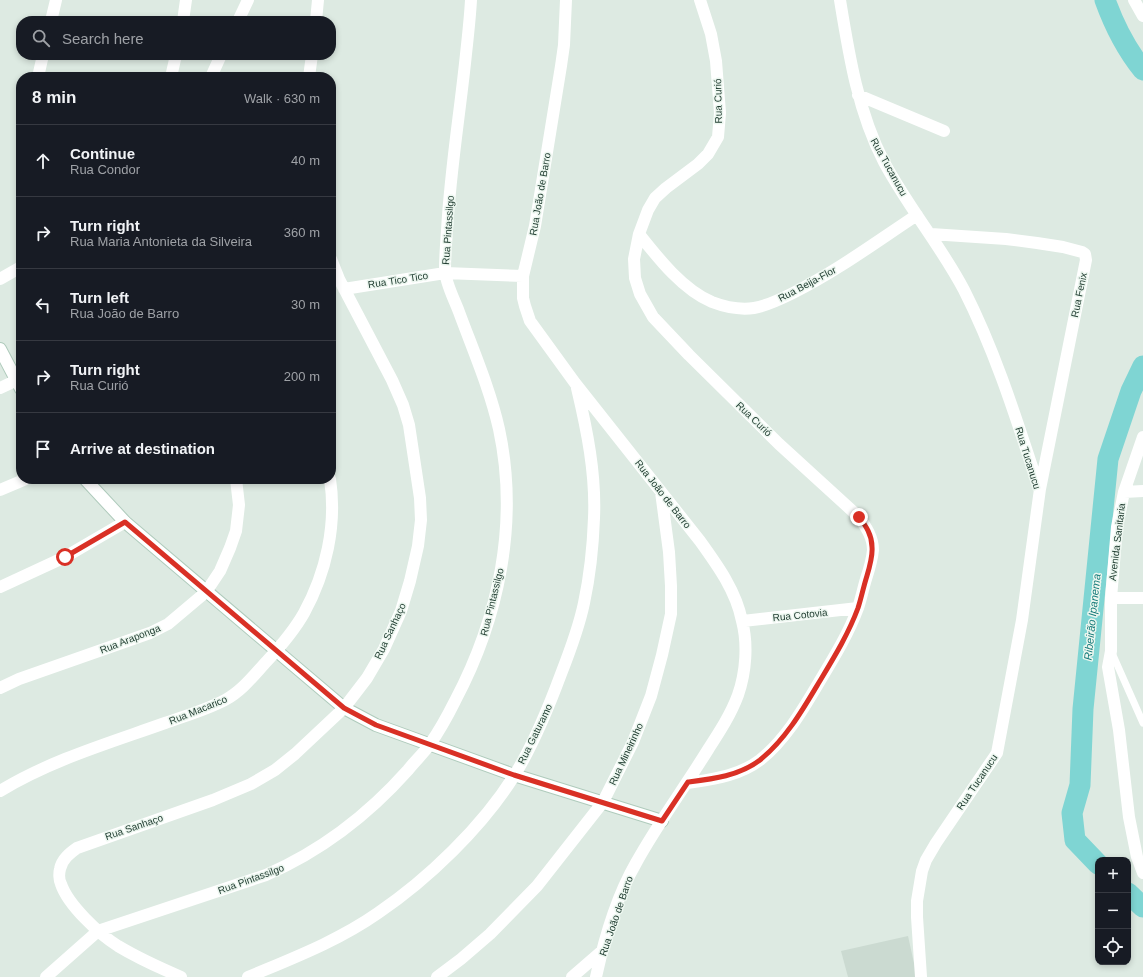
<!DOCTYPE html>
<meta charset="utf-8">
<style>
body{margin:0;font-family:Helvetica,sans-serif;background:#242831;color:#f1f3f6}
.controls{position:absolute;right:12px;bottom:12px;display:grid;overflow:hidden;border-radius:8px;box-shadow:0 2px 6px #0003}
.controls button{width:36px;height:36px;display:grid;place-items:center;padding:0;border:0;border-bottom:1px solid #363941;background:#171b24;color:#f1f3f6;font:20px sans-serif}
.stop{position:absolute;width:12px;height:12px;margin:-9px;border:3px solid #d93025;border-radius:50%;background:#fff}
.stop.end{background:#d93025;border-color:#fff;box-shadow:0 1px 4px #0008}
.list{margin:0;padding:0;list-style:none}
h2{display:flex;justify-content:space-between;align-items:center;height:52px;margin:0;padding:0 16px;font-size:17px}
h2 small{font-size:13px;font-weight:400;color:#9ea1a6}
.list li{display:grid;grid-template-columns:26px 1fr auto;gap:12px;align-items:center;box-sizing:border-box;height:72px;padding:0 16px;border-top:1px solid #363941}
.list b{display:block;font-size:15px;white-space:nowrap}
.list p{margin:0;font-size:13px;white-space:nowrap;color:#9ea1a6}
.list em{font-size:13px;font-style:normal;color:#9ea1a6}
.icon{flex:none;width:22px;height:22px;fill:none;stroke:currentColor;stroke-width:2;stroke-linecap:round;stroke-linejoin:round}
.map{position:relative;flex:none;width:1143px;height:977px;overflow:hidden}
.search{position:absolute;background:#171b24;box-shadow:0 2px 6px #0003;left:16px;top:16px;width:320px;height:44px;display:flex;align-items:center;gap:10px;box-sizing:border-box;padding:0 14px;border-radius:16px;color:#9ea1a6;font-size:15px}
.panel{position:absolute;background:#171b24;box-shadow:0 2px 6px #0003;left:16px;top:72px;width:320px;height:412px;border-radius:16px}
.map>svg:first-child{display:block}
.built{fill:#cbdad1}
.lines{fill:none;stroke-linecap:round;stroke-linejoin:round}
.river{stroke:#7fd5d3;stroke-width:21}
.secondary-casing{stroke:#afcbbc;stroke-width:14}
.lane{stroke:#fff;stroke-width:7}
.street{stroke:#fff;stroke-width:12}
.secondary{stroke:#fff;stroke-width:12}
.route{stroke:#d93025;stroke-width:5}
.labels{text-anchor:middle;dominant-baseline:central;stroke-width:3;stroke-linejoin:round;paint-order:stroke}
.street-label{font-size:10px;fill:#1d3a2e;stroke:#edf7f0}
.water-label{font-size:11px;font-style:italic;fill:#147a79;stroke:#edf7f0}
</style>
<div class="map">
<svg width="1143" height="977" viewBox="0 0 1143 977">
<rect width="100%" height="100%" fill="#ddeae2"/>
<path class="built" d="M908,936l9,41h-69l-7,-26z"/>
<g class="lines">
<path class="river" d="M1105,0c9,25 21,49 38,70
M1098,864l-23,-24 -3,-27 8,-28 3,-76 25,-250 23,-68 12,-25
M1128,893l15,14"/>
<defs>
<path id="secondary" d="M0,349l21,40
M85,479l40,43 219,186 32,17 138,50 148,46"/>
</defs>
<use href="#secondary" class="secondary-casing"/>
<path class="lane" d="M1112,653l31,70"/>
<path class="street" d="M566,0l-2,45 -3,21 -26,160 -12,50v22l2,8 5,15 45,62 125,158c18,25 36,50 42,80 6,23 4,51 -4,74 -7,19 -18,36 -29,53 -24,39 -51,75 -73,115 -19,33 -32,77 -40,114
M840,0c9,55 18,112 44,162 24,45 57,84 80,128 32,63 53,131 75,198
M1134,0l9,16
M51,21l5,-21
M183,21l3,-21
M238,21l10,-21
M316,21l2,-21
M38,77l5,-22
M171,77l5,-22
M211,77l10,-22
M309,77l3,-22
M858,95l86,36
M639,234c19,24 44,56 73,68 13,5 28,8 42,6 13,-2 27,-9 39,-15 44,-22 83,-51 124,-78
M0,279l21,-12
M344,289l101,-16 78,3
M0,388l15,-7
M1143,437l-19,55 -7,35 -6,71v53l-3,16 11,63 10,87 8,40 6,16
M0,490l26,-11
M1124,492l19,-1
M0,587l65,-30 60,-35
M1111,598h32
M743,621l115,-13
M0,688l19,-9 131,-46 18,-9 38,-32 14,-21 10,-23 6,-17 3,-26 -3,-26
M688,783c25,-4 51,-7 72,-23 25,-20 42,-49 58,-76 15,-25 30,-49 40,-76 3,-9 5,-19 8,-29 3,-9 6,-19 7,-29 0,-13 -7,-23 -14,-33l-80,-73 -90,-89 -36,-38 -13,-23 -5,-16 -1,-19 5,-25 9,-24 7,-12 11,-10 32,-24 10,-10 10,-17 2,-24 -4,-52 -5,-27 -11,-34
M0,791c51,-31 109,-48 165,-68 20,-7 41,-13 60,-23 17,-9 29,-25 42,-39 12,-13 28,-32 37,-48 22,-40 33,-88 26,-134
M46,977l52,-46 168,-56c55,-24 102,-60 142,-105 7,-9 16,-17 22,-26 10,-14 18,-29 25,-43 44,-83 64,-179 44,-272 -9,-40 -26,-79 -40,-117 -4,-11 -14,-30 -14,-42 0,-13 1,-26 2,-39 3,-59 13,-118 19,-177 2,-18 4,-36 5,-54
M181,977c-21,-9 -43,-19 -63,-31 -19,-12 -50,-41 -57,-62 -2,-4 -2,-11 -1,-15 2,-10 10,-16 17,-21l136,-48 38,-16 24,-14 20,-16 49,-46 23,-30 17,-29 17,-38 9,-30 8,-35 3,-26 -1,-22 -11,-73 -6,-20 -11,-25 -53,-101 -8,-20
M248,977c45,-19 90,-36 130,-64 50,-34 104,-86 136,-137 20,-32 34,-67 47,-102 9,-23 18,-47 23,-71 6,-28 9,-57 10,-85 2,-44 -7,-88 -17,-130
M437,977l24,-18 29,-25 47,-48 66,-84 30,-60 18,-46 11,-41 9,-41v-28l-2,-34 -8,-60
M572,977l30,-26
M921,977l-4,-60v-16l5,-30 4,-11 10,-17 61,-90 25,-133 18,-131 46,-229 -1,-6 -3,-2 -19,-5 -26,-4 -31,-4 -75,-5"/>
<use href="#secondary" class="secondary"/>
</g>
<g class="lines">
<path class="route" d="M65,557l60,-35 219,186 32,17 138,50 148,46 26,-39c25,-3 51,-6 72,-22 25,-20 42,-49 58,-76 15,-25 30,-49 40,-76 3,-9 5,-19 8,-29 3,-10 7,-22 6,-32 0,-12 -6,-21 -13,-30"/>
</g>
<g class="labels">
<g class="street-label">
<text transform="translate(718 101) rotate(-91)">Rua Curió</text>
<text transform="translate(889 167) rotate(61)">Rua Tucanucu</text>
<text transform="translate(540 194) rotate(-80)">Rua João de Barro</text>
<text transform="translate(448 230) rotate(-86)">Rua Pintassilgo</text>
<text transform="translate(398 280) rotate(-9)">Rua Tico Tico</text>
<text transform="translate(807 284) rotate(-28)">Rua Beija-Flor</text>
<text transform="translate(1079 295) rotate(-78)">Rua Fenix</text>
<text transform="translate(754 419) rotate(44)">Rua Curió</text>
<text transform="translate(1028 458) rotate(73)">Rua Tucanucu</text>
<text transform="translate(663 494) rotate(52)">Rua João de Barro</text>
<text transform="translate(1117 542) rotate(-83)">Avenida Sanitaria</text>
<text transform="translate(492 602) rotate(-76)">Rua Pintassilgo</text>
<text transform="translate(800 615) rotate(-6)">Rua Cotovia</text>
<text transform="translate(390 631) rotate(-65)">Rua Sanhaço</text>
<text transform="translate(130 639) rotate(-21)">Rua Araponga</text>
<text transform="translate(198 710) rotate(-22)">Rua Macarico</text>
<text transform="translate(535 734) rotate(-64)">Rua Gaturamo</text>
<text transform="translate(626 754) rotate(-65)">Rua Mineirinho</text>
<text transform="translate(977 782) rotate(-56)">Rua Tucanucu</text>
<text transform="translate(134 827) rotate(-19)">Rua Sanhaço</text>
<text transform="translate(251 879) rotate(-20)">Rua Pintassilgo</text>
<text transform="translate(616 916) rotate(-71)">Rua João de Barro</text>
</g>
<g class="water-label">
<text transform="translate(1092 617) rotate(-84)">Ribeirão Ipanema</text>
</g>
</g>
</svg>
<div class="controls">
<button>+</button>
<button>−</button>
<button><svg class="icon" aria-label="locate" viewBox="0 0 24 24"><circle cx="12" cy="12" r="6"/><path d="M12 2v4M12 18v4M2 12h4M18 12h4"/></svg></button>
</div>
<div class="stop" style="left:65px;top:557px"></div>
<div class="stop end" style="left:859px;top:517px"></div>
<div class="search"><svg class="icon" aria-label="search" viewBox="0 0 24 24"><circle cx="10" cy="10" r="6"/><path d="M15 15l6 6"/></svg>Search here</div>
<section class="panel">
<h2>8 min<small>Walk · 630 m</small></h2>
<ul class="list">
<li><svg class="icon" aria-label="ahead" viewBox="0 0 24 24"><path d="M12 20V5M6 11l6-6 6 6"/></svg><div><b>Continue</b><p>Rua Condor</p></div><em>40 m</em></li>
<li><svg class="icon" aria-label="right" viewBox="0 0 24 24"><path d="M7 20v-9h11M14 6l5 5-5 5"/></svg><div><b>Turn right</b><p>Rua Maria Antonieta da Silveira</p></div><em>360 m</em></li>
<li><svg class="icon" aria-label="left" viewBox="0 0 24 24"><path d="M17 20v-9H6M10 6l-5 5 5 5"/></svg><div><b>Turn left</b><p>Rua João de Barro</p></div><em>30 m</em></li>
<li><svg class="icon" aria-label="right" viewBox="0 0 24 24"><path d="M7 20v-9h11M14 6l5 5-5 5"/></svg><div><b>Turn right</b><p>Rua Curió</p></div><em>200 m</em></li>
<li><svg class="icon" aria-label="arrive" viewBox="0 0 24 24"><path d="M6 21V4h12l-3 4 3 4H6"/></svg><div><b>Arrive at destination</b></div></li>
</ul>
</section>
</div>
